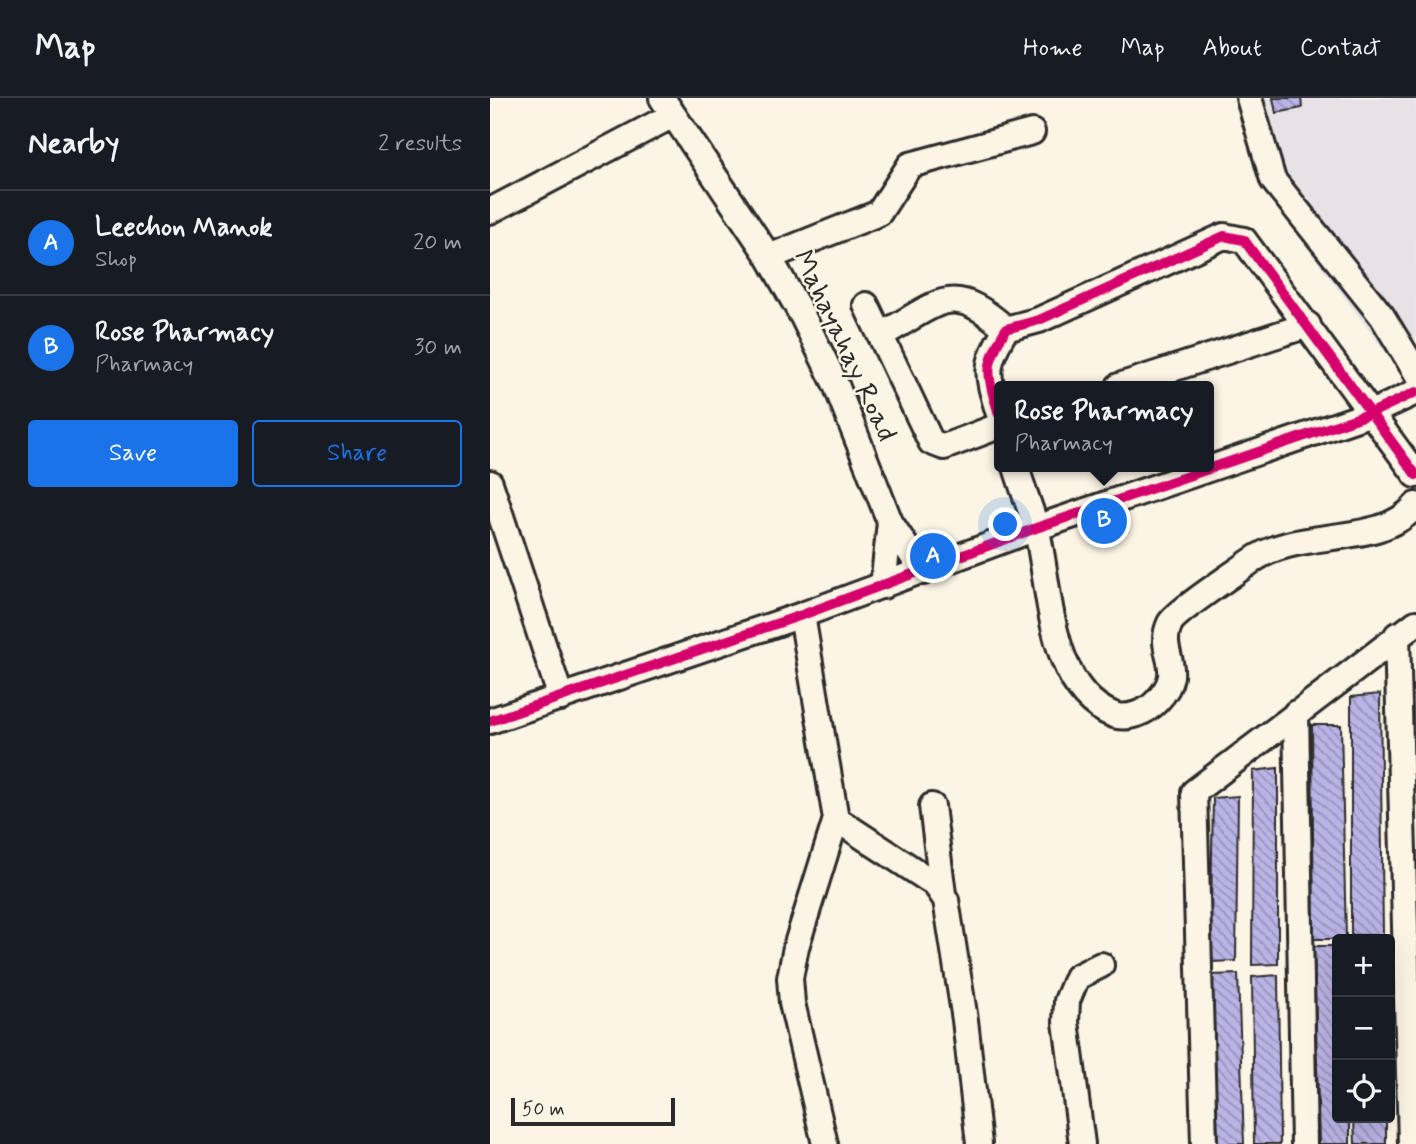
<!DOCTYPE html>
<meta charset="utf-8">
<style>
body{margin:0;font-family:Mynerve,sans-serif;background:#20242c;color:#f1f3f6}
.controls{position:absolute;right:21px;bottom:21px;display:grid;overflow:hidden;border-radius:7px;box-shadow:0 7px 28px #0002}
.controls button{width:63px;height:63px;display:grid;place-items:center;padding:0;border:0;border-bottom:2px solid #363941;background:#171b24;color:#f1f3f6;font:35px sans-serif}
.scale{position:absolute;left:21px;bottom:18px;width:164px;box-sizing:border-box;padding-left:7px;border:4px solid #2b2b2b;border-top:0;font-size:19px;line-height:24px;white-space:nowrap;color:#2b2b2b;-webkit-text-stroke:5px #fcf5e5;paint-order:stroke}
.you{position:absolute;left:516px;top:427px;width:24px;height:24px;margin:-18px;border:5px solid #fff;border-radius:50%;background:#1a73e8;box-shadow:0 0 0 10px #1a73e833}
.badge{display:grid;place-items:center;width:46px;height:46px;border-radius:50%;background:#1a73e8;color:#fff;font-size:23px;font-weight:700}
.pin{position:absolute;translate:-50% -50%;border:4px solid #fff;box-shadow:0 2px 7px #0006}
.popup{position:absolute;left:504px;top:283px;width:220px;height:91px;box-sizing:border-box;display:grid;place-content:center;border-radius:7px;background:#171b24;filter:drop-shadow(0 2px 5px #0005);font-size:23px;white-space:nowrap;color:#9ea1a6}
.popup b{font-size:26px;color:#f1f3f6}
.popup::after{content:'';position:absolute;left:50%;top:100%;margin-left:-14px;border:14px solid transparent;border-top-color:#171b24}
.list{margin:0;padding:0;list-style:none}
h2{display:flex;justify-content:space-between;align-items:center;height:91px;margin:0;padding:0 28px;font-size:30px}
h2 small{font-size:23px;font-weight:400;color:#9ea1a6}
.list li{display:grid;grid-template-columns:46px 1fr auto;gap:21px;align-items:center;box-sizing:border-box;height:105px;padding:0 28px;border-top:2px solid #363941}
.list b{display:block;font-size:26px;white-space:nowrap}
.list p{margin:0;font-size:23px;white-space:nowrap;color:#9ea1a6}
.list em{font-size:23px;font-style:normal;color:#9ea1a6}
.actions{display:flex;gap:14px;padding:21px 28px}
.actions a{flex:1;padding:16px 0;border:2px solid #1a73e8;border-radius:7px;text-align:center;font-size:24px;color:#1a73e8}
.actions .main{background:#1a73e8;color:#fff}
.icon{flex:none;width:38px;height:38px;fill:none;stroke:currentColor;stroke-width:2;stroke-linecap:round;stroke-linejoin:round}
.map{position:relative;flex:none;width:926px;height:1046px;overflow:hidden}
header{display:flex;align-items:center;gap:42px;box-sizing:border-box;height:98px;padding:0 35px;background:#171b24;border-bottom:2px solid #363941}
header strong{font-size:33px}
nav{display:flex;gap:38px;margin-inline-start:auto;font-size:24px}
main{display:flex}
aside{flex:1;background:#171b24}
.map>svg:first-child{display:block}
.built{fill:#e8e1e5}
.building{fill:url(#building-back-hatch);stroke:#2b2b2b;stroke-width:2}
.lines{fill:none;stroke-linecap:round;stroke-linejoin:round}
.minor-casing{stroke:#2b2b2b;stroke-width:30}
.minor{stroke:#fcf5e5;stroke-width:24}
.cycleway-casing{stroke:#fcf5e5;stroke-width:15}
.cycleway{stroke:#d6006c;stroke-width:10}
.labels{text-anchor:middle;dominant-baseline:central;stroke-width:5;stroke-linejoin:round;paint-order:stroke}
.street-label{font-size:28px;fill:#2b2b2b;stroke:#fcf5e5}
</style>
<header>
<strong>Map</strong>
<nav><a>Home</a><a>Map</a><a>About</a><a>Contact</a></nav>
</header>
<main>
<aside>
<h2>Nearby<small>2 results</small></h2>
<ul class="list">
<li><span class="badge">A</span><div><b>Leechon Manok</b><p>Shop</p></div><em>20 m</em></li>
<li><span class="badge">B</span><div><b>Rose Pharmacy</b><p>Pharmacy</p></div><em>30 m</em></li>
</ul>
<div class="actions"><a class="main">Save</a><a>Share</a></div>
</aside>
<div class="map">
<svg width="926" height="1046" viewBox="0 0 926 1046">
<defs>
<pattern id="building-back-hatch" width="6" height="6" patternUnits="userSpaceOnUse" patternTransform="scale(1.75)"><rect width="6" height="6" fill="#bab3e5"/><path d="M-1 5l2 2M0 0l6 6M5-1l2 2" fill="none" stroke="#9792ba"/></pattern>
</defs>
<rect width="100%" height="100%" fill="#fcf5e5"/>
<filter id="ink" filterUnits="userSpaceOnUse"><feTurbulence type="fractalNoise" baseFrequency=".0143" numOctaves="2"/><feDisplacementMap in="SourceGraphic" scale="14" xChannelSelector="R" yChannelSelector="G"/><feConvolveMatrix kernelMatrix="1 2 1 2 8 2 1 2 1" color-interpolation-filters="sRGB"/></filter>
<g filter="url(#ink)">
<path class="built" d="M748,0h178v274l-12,5 -149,-199z"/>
<path class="building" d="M783,0h28l1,10 -26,5z
M890,596l3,241h-32v-238z
M822,627h29l5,214h-32z
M788,670v196l-26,1 1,-194z
M748,698l-2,165 -26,1 3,-164z
M824,848h23v172h13v26h-31z
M748,876l6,170h-26l-6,-169z
M788,877l2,169h-26l-2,-167z
M864,1020h32v26h-31z"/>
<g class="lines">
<defs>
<path id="minor" d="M172,0l107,159 34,60 33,68 54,137 33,50
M759,0l24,82 109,136 34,56
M0,113l183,-96
M279,159l110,-44 31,-48 122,-33
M376,207l65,137 13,5 55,-21
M391,237c58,-31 69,-56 125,-6
M629,288l189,-61
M509,316c-12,-40 -16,-47 7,-85l33,-9 185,-84 20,4 172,235
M526,369c6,20 14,40 20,60 15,58 11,162 78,188 14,5 33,-3 43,-14 32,-33 -2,-47 13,-78 7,-12 65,-50 80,-61 47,-36 130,-13 166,-57
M0,385l71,215
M393,488l7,-64
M312,517l34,204 -40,128 -6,31 2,25 33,141
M907,537l14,509
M806,615l8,431
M0,623l312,-106 234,-87 333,-114 47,-22
M442,708l11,88
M346,721l99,65 11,16 19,120 14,124
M592,1046l-16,-122 1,-21 10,-24 24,-12
M714,1046l-10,-352 222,-169"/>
</defs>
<use href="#minor" class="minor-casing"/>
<use href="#minor" class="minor"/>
<defs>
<path id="cycleway" d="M509,316c-12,-40 -16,-47 7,-85l33,-9 185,-84 20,4 172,235
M0,623l312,-106 234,-87 333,-114 47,-22"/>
</defs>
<use href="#cycleway" class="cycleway-casing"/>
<use href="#cycleway" class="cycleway"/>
</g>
</g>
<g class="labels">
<g class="street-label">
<text transform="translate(354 248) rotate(65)">Mahayahay Road</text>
</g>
</g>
</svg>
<div class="controls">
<button>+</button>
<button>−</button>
<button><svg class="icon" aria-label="locate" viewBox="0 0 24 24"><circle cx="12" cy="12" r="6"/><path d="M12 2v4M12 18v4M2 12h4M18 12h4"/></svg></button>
</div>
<div class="scale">50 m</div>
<div class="you"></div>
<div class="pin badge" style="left:443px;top:458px">A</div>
<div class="pin badge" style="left:614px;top:423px">B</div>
<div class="popup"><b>Rose Pharmacy</b>Pharmacy</div>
</div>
</main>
